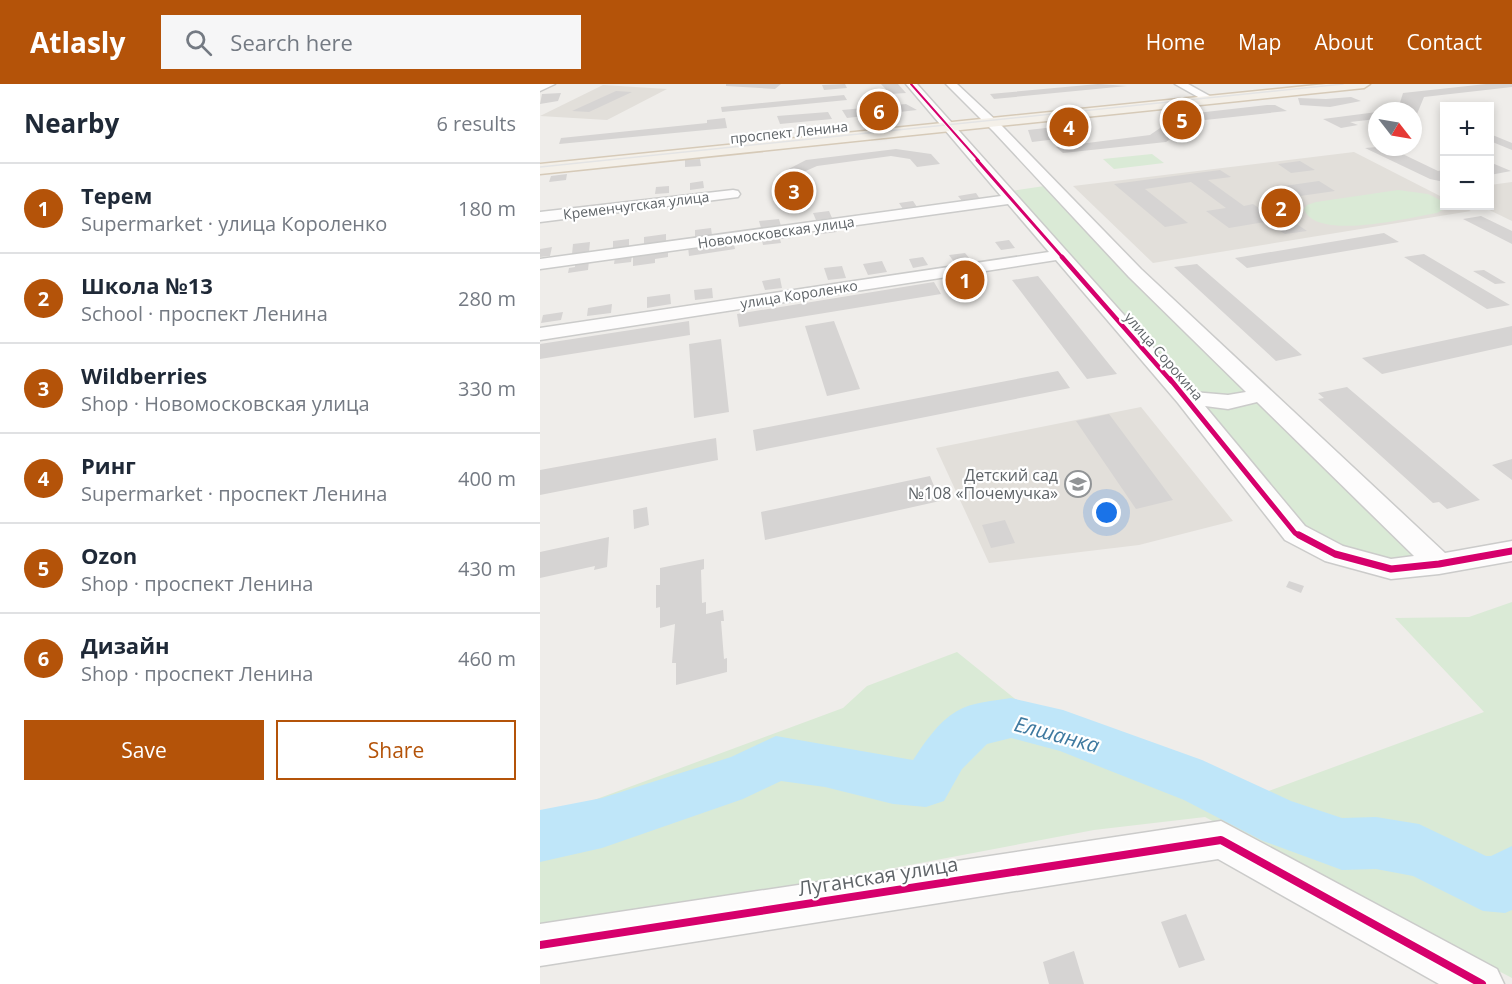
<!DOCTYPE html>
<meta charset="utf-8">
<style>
body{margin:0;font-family:"Open Sans",sans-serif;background:#f6f6f7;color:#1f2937}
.controls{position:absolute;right:18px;top:18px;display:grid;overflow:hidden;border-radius:0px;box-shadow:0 3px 9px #0003}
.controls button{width:54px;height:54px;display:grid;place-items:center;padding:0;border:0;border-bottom:2px solid #e0e1e3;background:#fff;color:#1f2937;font:30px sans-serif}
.compass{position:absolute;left:828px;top:18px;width:54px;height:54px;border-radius:50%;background:#fff;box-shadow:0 3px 9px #0003;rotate:121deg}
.you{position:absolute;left:567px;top:429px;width:21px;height:21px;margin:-15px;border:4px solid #fff;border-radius:50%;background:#1a73e8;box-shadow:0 0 0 9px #1a73e833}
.badge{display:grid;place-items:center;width:39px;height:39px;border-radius:50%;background:#b45309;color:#fff;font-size:20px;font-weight:700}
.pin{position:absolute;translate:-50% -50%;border:3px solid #fff;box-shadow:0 2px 6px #0006}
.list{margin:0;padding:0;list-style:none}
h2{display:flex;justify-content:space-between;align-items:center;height:78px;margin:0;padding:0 24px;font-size:26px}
h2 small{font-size:20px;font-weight:400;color:#747a83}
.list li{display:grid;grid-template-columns:39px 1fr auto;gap:18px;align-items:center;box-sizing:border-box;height:90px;padding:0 24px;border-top:2px solid #e0e1e3}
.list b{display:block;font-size:22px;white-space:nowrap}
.list p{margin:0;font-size:20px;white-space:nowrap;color:#747a83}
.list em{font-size:20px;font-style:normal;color:#747a83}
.actions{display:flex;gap:12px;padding:18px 24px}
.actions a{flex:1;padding:14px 0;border:2px solid #b45309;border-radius:0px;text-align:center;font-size:21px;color:#b45309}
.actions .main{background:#b45309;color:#fff}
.icon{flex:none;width:33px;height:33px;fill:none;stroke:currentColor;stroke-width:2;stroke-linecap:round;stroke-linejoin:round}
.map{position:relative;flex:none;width:972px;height:900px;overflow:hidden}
header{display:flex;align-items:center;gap:36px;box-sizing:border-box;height:84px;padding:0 30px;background:#b45309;color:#fff}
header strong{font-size:28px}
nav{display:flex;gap:33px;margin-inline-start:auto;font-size:21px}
.search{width:420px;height:54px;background:#f6f6f7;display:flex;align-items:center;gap:15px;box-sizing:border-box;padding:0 21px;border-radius:0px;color:#747a83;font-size:22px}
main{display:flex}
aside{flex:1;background:#fff}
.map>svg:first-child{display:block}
.education{fill:#e2dfda}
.green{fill:#daead6}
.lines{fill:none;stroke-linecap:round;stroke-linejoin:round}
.river{fill:#bfe6f9;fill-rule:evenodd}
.building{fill:#d6d4d3}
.minor-casing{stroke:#cbcbca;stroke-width:3}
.major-casing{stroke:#d6cab8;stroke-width:3}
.minor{fill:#fdfcfc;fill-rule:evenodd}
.major{fill:#f4f0e9;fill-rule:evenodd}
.tram{stroke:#e4e4e4;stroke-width:1.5}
.cycleway-far5-casing{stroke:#fff;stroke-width:4}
.cycleway-far4-casing{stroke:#fff;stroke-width:5}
.cycleway-far3-casing{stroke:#fff;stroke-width:8}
.cycleway-far2-casing{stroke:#fff;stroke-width:8}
.cycleway-far1-casing{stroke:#fff;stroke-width:10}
.cycleway-casing{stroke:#fff;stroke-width:12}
.cycleway-far5{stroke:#d6006c;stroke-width:2}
.cycleway-far4{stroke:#d6006c;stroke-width:3}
.cycleway-far3{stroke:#d6006c;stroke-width:4.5}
.cycleway-far2{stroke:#d6006c;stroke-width:5}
.cycleway-far1{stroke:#d6006c;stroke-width:7}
.cycleway{stroke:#d6006c;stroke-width:8}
.labels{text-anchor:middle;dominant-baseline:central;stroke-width:4.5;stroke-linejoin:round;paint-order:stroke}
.far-street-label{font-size:14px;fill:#5f6468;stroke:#fff}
.poi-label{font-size:16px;fill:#5f6468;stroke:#fff;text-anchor:end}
.near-street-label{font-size:20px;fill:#5f6468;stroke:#fff}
.near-water-label{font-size:21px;font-style:italic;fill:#3f7aa0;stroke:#fff}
</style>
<header>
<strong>Atlasly</strong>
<div class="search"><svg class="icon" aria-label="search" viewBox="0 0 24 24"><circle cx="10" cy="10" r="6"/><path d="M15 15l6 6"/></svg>Search here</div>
<nav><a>Home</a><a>Map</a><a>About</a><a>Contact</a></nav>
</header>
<main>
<aside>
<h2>Nearby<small>6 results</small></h2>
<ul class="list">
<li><span class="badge">1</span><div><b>Терем</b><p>Supermarket · улица Короленко</p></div><em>180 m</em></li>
<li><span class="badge">2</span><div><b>Школа №13</b><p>School · проспект Ленина</p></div><em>280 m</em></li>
<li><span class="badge">3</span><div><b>Wildberries</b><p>Shop · Новомосковская улица</p></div><em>330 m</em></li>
<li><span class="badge">4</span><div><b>Ринг</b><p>Supermarket · проспект Ленина</p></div><em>400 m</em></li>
<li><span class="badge">5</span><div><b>Ozon</b><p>Shop · проспект Ленина</p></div><em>430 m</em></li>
<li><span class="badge">6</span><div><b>Дизайн</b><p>Shop · проспект Ленина</p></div><em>460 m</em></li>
</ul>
<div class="actions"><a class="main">Save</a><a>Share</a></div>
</aside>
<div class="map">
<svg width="972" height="900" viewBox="0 0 972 900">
<rect width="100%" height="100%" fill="#efedea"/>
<path class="education" d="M63,1l64,4 -60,31 -67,-4z
M814,68l90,46v8h16l11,5 -318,52 -80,-77z
M972,98v39l-31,-15h9v-21z
M601,323l92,114 -94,24 -150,18 -53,-115z"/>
<path class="green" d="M612,70l12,9 -50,6 -11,-10z
M511,101l388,379 -48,5 -96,-36 -290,-341z
M858,106l30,4 16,8 2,6 -9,5c-26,4 -121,29 -133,-4l3,-4 9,-3z
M972,518v376l-307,-161 -111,13 -554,105v-115l303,-112 24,-22 90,-34 68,55 81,42 127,55 251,-92 -89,-94 74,-1z"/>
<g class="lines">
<path class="river" d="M471,614l52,12 139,50 89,41 51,17 34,-1 43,7 67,32h5l21,-10v64l-7,3 -22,-2 -70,-35 -37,-7 -34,1 -79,-29 -79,-41 -124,-49 -49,-13 -24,6 -25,25 -18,32 -18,6 -33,-3 -68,-17 -44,-6 -38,18 -141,49 -62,14v-52l62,-12 129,-41 45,-21 137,24c12,-18 25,-38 44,-49 15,-9 37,-10 54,-13z"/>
</g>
<path class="building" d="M186,0h55l-6,5 -49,-3z
M305,0l2,4 -23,2 -2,-5z
M341,0h17l8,9 -16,1z
M558,0l29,2 -133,13 -4,-5z
M946,0h26v3l-88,10 -7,17 -4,1v-4h-20l5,-2 5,-16z
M76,7l16,1 -43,20 -17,-1z
M21,9l-3,8 -18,3 2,-10z
M304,11l3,5 -125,12 -1,-5z
M811,13l10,4 -31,6 -30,-2 -2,-7 28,1z
M366,20l11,6 -70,8 -5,-8z
M727,21h8l12,6 -91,10 -30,21 -103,11 -7,-6 94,-12 29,-20z
M288,28l4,7 -52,5 -3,-8z
M837,28v7l-27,3 8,3 -17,3 -18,-9z
M185,34l2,10 -168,16 2,-6 146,-15v-3z
M541,40l10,8 -4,1 3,2 -58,7 -4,-12z
M950,50l22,9v7l-22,-9z
M837,63h11l50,24 6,-1v12l-14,-3 -65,-31z
M356,65l35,5 9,10 -23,3 -7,-8 -19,-3 -74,10 -18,8 10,22 -22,3 -10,-24 29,-15z
M160,75l1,7 -16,1v-7z
M760,77l15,9 -24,3 -13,-9z
M950,79h2l19,8 -21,4z
M680,86l11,7 -23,3 36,26 9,-2 24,16 -48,8 -23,-17 20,-3 -35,-26 -46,7 43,34 -23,4 -51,-43z
M27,90l-1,6 -17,2 2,-6z
M163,97l1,7 -14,2v-7z
M779,97l16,10 -35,5 -16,-10z
M129,102v7l-14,1 1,-7z
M436,109l4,6 -18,2 -4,-5z
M373,117l4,6 -14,2 -4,-6z
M289,127l3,7 -16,2 -3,-7z
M941,132l31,15v13l-49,-25z
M239,135l2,7 -20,2 -2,-7z
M754,138l13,9 -22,3 -13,-8z
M295,143l2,5 -23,3 -2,-5z
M171,144l1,7 -17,2v-7z
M249,148l2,6 -11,1 1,4 -18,2 -2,-9z
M844,149l15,9 -152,26 -12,-10z
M126,150v7l-22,3v-7z
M89,155v7l-16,2v-7z
M193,156l2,9 -46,7 -1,-9z
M469,156l6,8 -14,2 -6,-8z
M50,158l-1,10 -17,2 1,-10z
M12,163l-2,9 -10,1v-8z
M128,167v6l-13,2v4l-22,3v-11z
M425,169l5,6 -16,3 -5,-7z
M884,170l86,51 -23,4 -83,-52z
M92,171l-1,7 -17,2 1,-7z
M383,173l5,8 -15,3 -4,-9z
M49,177l-1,9 -20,3 1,-5 6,-1v-4z
M342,177l5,11 -19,3 -5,-11z
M657,180l105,91 -26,6 -102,-94z
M302,182l4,12 -18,2 -4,-12z
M944,186l22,13 -11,1 -22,-13z
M439,187l8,12 -36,6 -8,-12z
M498,192l79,98 -30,5 -75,-99z
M240,194l2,10 -17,2 -3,-9z
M394,198l7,12 -202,33 -2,-13z
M172,204l1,10 -18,2 -1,-10z
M130,210l1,10 -24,4v-11z
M72,220l-1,9 -24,3 1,-8z
M23,228l-2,8 -20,3 2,-8z
M149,237l1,14 -150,24v-15z
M294,237l26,68 -33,7 -22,-70z
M972,242v19l-130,29 -20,-16z
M181,255l8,73 -35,6 -5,-74z
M518,287l12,17 -314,63 -3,-21z
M807,303l133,113 -33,9 -8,-7 -6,1 -115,-104 6,-1 -6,-5z
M569,330l64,86 -37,9 -60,-88z
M176,354l2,22 -178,35v-25z
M972,375v21l-20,-15z
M390,392l10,25 -175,39 -4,-28z
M107,423l2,18 -15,4 -1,-19z
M465,436l10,23 -24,5 -9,-23z
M69,453l-2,30 -13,3 1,-4 -55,12v-26z
M164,475v10l-3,1 1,33 4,-1v12l17,-4 1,11h-3l3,38 3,-1v14l-51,13v-22h-4l3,-39 -15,4v-21l-4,1v-23h4v-17z
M749,497l15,5 -3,7 -15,-6z
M646,830l19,46 -26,8 -18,-46z
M534,867l10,33h-35l-6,-22z"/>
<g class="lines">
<defs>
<path id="minor" d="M0,0h15l-15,7z
M366,0h11l276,308 35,3 18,-3 -117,-115 -135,-145 -48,-48h11l45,42 139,143 304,284 67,-12v20l-73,13 -48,5 -66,-18 -40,-21 -107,-137 -122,-143 -516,80v-12l509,-76 -41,-48 -468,65v-10l461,-63zM717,318l157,154 -23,3 -48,-13 -38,-20 -100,-120 23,3z
M635,0h13l29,16 -2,2h-8z
M193,106l5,1 2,3 -2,3 -198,25v-10z
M681,737l276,148 7,15h-65l-221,-125 -678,107v-42z"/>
<path id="major" d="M786,0h44l-6,4 -824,86v-10z"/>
</defs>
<use href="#minor" class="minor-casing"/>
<use href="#major" class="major-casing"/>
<use href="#minor" class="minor"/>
<use href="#major" class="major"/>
<path class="tram" d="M0,83l803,-83"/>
<defs>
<path id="cycleway-far5" d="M371,0l68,77"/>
<path id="cycleway-far4" d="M437,76l86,98"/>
<path id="cycleway-far3" d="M522,173l109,124"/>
<path id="cycleway-far2" d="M630,295l125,154 7,4"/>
<path id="cycleway-far1" d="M759,451l36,19 56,15 48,-5 73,-13"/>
<path id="cycleway" d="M0,861l681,-105 261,144"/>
</defs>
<use href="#cycleway-far5" class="cycleway-far5-casing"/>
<use href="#cycleway-far4" class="cycleway-far4-casing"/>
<use href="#cycleway-far3" class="cycleway-far3-casing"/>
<use href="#cycleway-far2" class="cycleway-far2-casing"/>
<use href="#cycleway-far1" class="cycleway-far1-casing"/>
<use href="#cycleway" class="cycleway-casing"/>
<use href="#cycleway-far5" class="cycleway-far5"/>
<use href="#cycleway-far4" class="cycleway-far4"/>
<use href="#cycleway-far3" class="cycleway-far3"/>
<use href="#cycleway-far2" class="cycleway-far2"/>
<use href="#cycleway-far1" class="cycleway-far1"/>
<use href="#cycleway" class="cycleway"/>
</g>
<defs>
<symbol id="school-ring" viewBox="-11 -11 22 22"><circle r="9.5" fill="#fff" stroke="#919496" stroke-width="1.5"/><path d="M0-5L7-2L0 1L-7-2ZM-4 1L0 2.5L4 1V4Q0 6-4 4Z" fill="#919496"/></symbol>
</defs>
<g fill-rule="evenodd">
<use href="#school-ring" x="523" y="385" width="30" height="30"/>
</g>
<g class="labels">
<g class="far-street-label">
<text transform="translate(249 48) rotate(-6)">проспект Ленина</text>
<text transform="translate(96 121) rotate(-7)">Кременчугская улица</text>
<text transform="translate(236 148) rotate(-8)">Новомосковская улица</text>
<text transform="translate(259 210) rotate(-9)">улица Короленко</text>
<text transform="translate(624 272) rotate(49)">улица Сорокина</text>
</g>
<g class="poi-label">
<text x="518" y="391">Детский сад<tspan x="518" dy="18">№108 «Почемучка»</tspan></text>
</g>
<g class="near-street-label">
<text transform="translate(338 792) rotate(-9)">Луганская улица</text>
</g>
<g class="near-water-label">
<text transform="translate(517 650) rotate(15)">Елшанка</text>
</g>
</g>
</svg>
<div class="controls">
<button>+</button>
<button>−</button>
</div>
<svg class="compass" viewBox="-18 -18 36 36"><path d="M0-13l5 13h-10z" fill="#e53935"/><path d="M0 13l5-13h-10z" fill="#747a83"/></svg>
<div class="you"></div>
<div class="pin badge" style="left:425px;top:196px">1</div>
<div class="pin badge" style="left:741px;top:124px">2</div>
<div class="pin badge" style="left:254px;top:107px">3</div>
<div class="pin badge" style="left:529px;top:43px">4</div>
<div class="pin badge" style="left:642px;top:36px">5</div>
<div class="pin badge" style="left:339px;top:27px">6</div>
</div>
</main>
